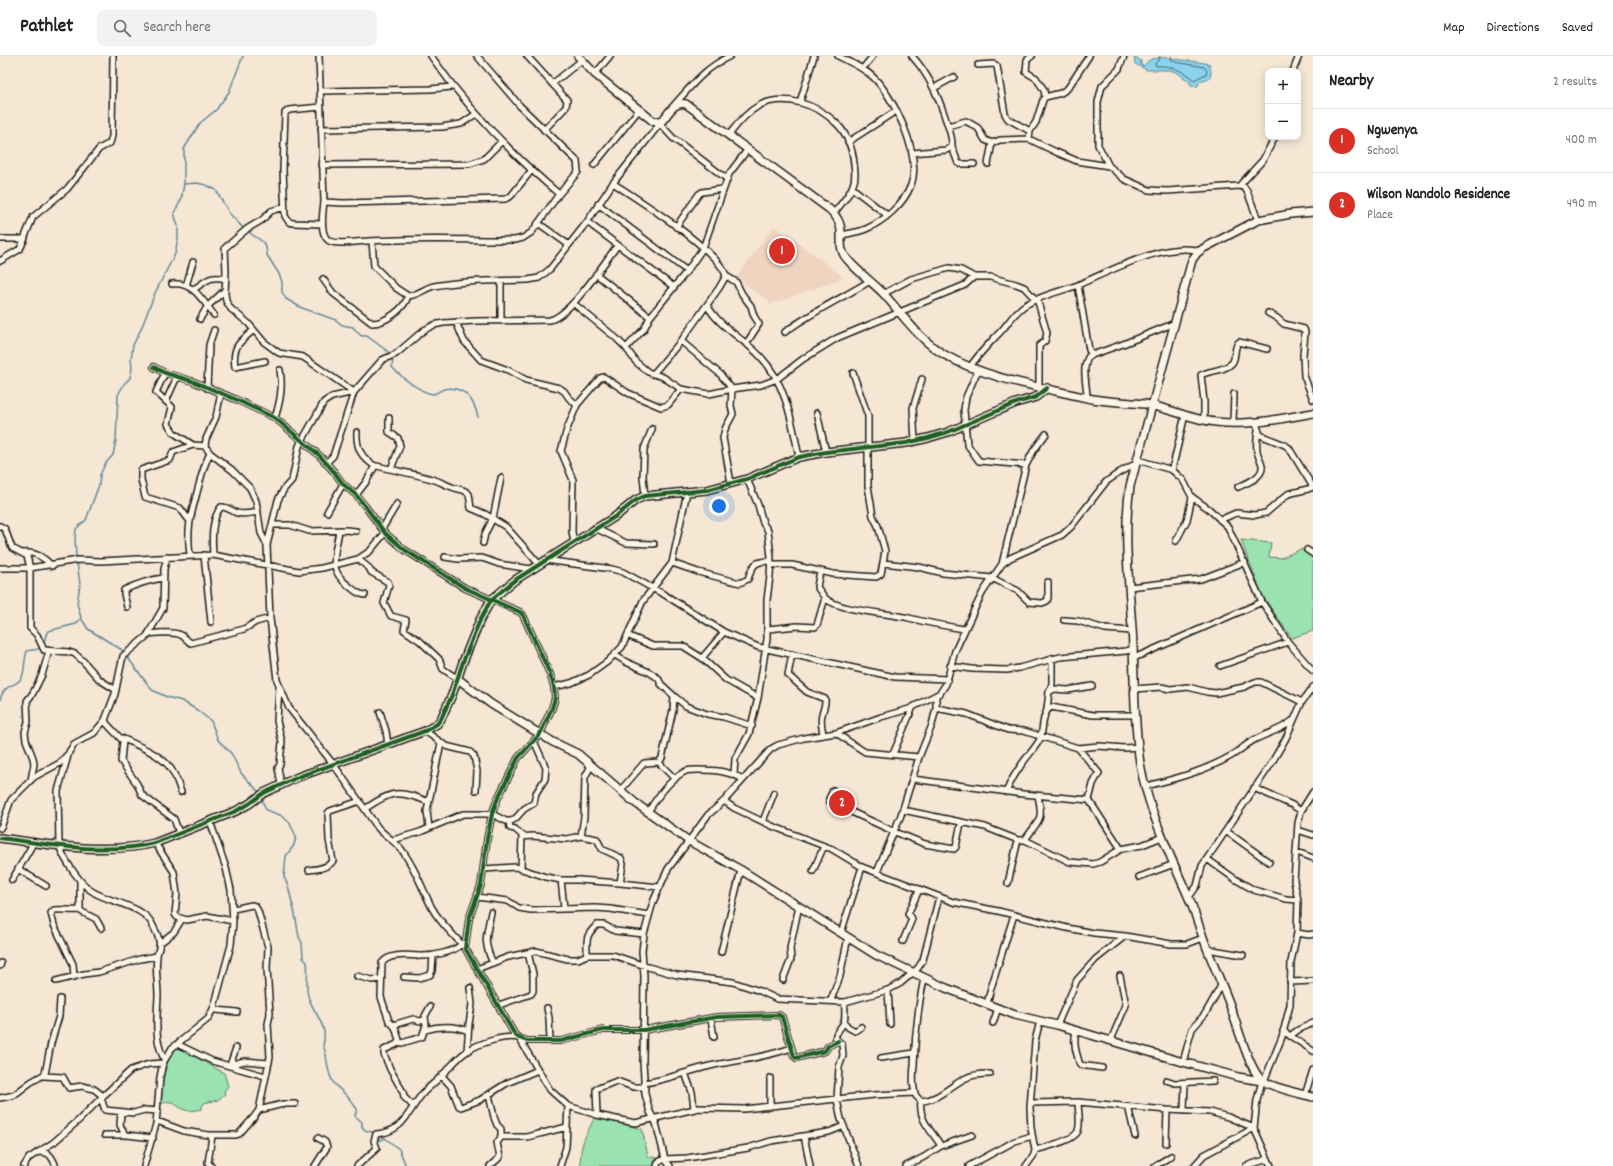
<!DOCTYPE html>
<meta charset="utf-8">
<style>
body{margin:0;font-family:Dekko,sans-serif;background:#f2f2f2;color:#202124}
.controls{position:absolute;right:12px;top:12px;display:grid;overflow:hidden;border-radius:8px;box-shadow:0 2px 10px #0003}
.controls button{width:36px;height:36px;display:grid;place-items:center;padding:0;border:0;border-bottom:1px solid #e0e0e0;background:#fff;color:#202124;font:20px sans-serif}
.you{position:absolute;left:719px;top:450px;width:14px;height:14px;margin:-10px;border:3px solid #fff;border-radius:50%;background:#1a73e8;box-shadow:0 0 0 6px #1a73e833}
.badge{display:grid;place-items:center;width:26px;height:26px;border-radius:50%;background:#d93025;color:#fff;font-size:13px;font-weight:700}
.pin{position:absolute;translate:-50% -50%;border:2px solid #fff;box-shadow:0 1px 4px #0006}
.list{margin:0;padding:0;list-style:none}
h2{display:flex;justify-content:space-between;align-items:center;height:52px;margin:0;padding:0 16px;font-size:17px}
h2 small{font-size:13px;font-weight:400;color:#757577}
.list li{display:grid;grid-template-columns:26px 1fr auto;gap:12px;align-items:center;box-sizing:border-box;height:64px;padding:0 16px;border-top:1px solid #e0e0e0}
.list b{display:block;font-size:15px;white-space:nowrap}
.list p{margin:0;font-size:13px;white-space:nowrap;color:#757577}
.list em{font-size:13px;font-style:normal;color:#757577}
.icon{flex:none;width:22px;height:22px;fill:none;stroke:currentColor;stroke-width:2;stroke-linecap:round;stroke-linejoin:round}
.map{position:relative;flex:none;width:1313px;height:1110px;overflow:hidden}
header{display:flex;align-items:center;gap:24px;box-sizing:border-box;height:56px;padding:0 20px;background:#fff;border-bottom:1px solid #e0e0e0}
header strong{font-size:19px}
nav{display:flex;gap:22px;margin-inline-start:auto;font-size:14px}
.search{width:280px;height:36px;background:#f2f2f2;display:flex;align-items:center;gap:10px;box-sizing:border-box;padding:0 14px;border-radius:8px;color:#757577;font-size:15px}
main{display:flex}
aside{flex:1;background:#fff}
.map>svg:first-child{display:block}
.built{fill:#efd4c0}
.green{fill:#9ae3b1;stroke:#5b8066}
.water{fill:#8bd2ec;stroke:#5f8999}
.lines{fill:none;stroke-linecap:round;stroke-linejoin:round}
.shore{stroke:#48656f;stroke-width:1}
.stream{stroke:#5f8999;stroke-width:1.5}
.street-casing{stroke:#1c1c1c;stroke-width:8}
.secondary-casing{stroke:#1c1c1c;stroke-width:10}
.street{stroke:#fcf5e5;stroke-width:5}
.secondary{stroke:#fcf5e5;stroke-width:7}
.cycleway-casing{stroke:#fcf5e5;stroke-width:6}
.cycleway{stroke:#1b5e20;stroke-width:4}
</style>
<header>
<strong>Pathlet</strong>
<div class="search"><svg class="icon" aria-label="search" viewBox="0 0 24 24"><circle cx="10" cy="10" r="6"/><path d="M15 15l6 6"/></svg>Search here</div>
<nav><a>Map</a><a>Directions</a><a>Saved</a></nav>
</header>
<main>
<div class="map">
<svg width="1313" height="1110" viewBox="0 0 1313 1110">
<rect width="100%" height="100%" fill="#f6e6d4"/>
<filter id="ink" filterUnits="userSpaceOnUse"><feTurbulence type="fractalNoise" baseFrequency=".025" numOctaves="2"/><feDisplacementMap in="SourceGraphic" scale="8" xChannelSelector="R" yChannelSelector="G"/><feConvolveMatrix kernelMatrix="1 2 1 2 8 2 1 2 1" color-interpolation-filters="sRGB"/></filter>
<g filter="url(#ink)">
<path class="built" d="M774,170l69,50 -7,5 -67,24v-4l-33,-23z"/>
<path class="green" d="M1241,484l30,3 -2,14 12,1 20,-9 12,8v74l-21,7 -29,-41z
M176,990l48,27 4,13 -4,5 1,3 -7,6 -14,3 -3,6c-7,2 -16,3 -22,-2 -3,-2 -4,-5 -8,-5 -3,-1 -7,1 -10,2 1,-22 3,-39 15,-58z
M595,1061l47,12 6,27 9,2 -1,8h-75c-3,-19 6,-33 14,-49z"/>
<path class="water" d="M1134,0l7,5v4l2,1c3,-2 4,-5 7,-6 9,-4 23,-2 32,0 9,1 18,2 28,4l-1,2c3,5 3,8 -1,13 -7,0 -9,3 -11,8l-6,-2 -2,-4 -5,-2 -4,-5 -10,-4h-23l-12,-6z"/>
<g class="lines">
<path class="shore" d="M1160,0l-1,4 -4,3 1,3c15,-1 26,4 38,14l12,-6 1,-3 -3,-4 -29,-5 -3,-2 -1,-4"/>
<path class="stream" d="M184,128l13,-1 9,2 10,5 13,23 15,16
M247,175l16,11 3,5 1,8 12,19 3,8v10l4,7 16,9 34,12 6,5 11,2 6,7 3,2h5l24,18
M393,301l-1,10c8,9 29,26 41,27 4,0 7,-4 11,-5 20,-4 30,11 34,28
M76,500l-1,-17 1,-10 10,-9 13,-35 1,-10 5,-11 8,-9 3,-15 2,-45 6,-11 6,-6 2,-10 -1,-9 2,-14 8,-16 14,-36 20,-39 3,-16v-12l-4,-13 7,-13 3,-16v-35l16,-26 16,-13 13,-18 14,-36
M77,506l3,23 -3,18 4,15 7,11 34,21 30,40 15,7 15,4 15,9 14,11 7,19 13,13 10,20 18,19
M0,644c5,-19 17,-12 22,-23 3,-7 2,-17 5,-26 4,-2 9,0 13,-3 6,-4 4,-12 8,-17l28,-7 5,-6
M262,744l4,10 14,5 9,7 7,14 -2,9 -8,11 -2,21 4,9 7,28 4,23 3,6 1,15 4,4c2,11 -2,23 1,34 6,19 21,29 15,49 5,11 3,22 8,33 3,8 9,11 14,16 5,5 8,10 12,15l-2,7 7,6v5l3,3 9,3
M377,1081l2,4 6,-3 14,11 7,17"/>
<defs>
<path id="street" d="M319,0l5,146c-1,9 -5,31 4,38 7,6 31,1 40,1 48,-3 98,-1 147,-1l8,-2 9,-6 27,-38 19,-22 -1,-11 -57,-55 -43,-50
M431,0c37,53 78,96 128,138
M527,0l40,44 -1,7 -22,23
M838,0c12,6 24,11 34,20 22,20 50,79 39,109 -7,19 -27,36 -45,44 -7,3 -16,4 -24,6
M912,0c18,20 27,42 35,67 2,6 5,14 5,21v3l-6,3 -34,3
M1032,0l-5,4 -1,12 10,6 8,12 1,7
M1124,0l-5,13 -17,17 -4,16v43l11,21 15,13 25,11 18,1 72,-5 5,1 3,4 11,29
M978,9l16,-1 3,2 8,48 3,5 22,12
M863,12l10,-12
M1293,15l6,-15
M595,18l15,-18
M552,28l30,-24
M934,32l20,-11
M320,35l110,-2 22,-2
M800,46l14,-46
M675,48c19,-21 29,-35 55,-48
M321,51l-32,3 -4,3 -2,57 2,46 4,6 4,1 29,1
M660,68l13,14 54,41
M948,70l18,-5 12,7 7,12 7,3
M321,73l121,-2 19,-3 15,-10
M729,79c8,-11 18,-23 31,-30 25,-11 57,-1 76,18 11,10 17,27 18,41 1,7 2,14 -1,21 -3,10 -13,20 -19,28
M1029,83l1,-8 6,-9 7,-22 2,-3 16,-4 7,-5 21,-32
M848,86l48,-31
M952,91l6,16 2,1h14
M988,108l4,-21 8,-3 29,-1 27,13 21,9 32,5
M322,109l147,-1 15,-5 17,-17
M594,109l44,-54
M613,127c24,16 106,67 113,93l-7,12 -38,53 -28,33
M1239,130l24,-26 12,-23
M852,132l35,27
M324,146l19,1 162,-4 6,-3 20,-25
M598,148l89,67
M284,151l-13,4 -9,9 -15,9 -22,19 1,24 -1,21 1,8 5,8 17,14 16,19 15,11 24,4 51,35 -21,64 -7,7
M587,166l87,65
M538,167l31,22
M676,171l23,-33 3,-2 21,-3
M0,183h24l9,-22 34,-28 32,-40 11,-6 2,-7 1,-80
M372,185l2,25 22,22 12,8c10,-1 17,-8 26,-10 31,-6 63,-5 94,-6l11,-2 11,-9 37,-47 26,-39 49,-62
M0,205l20,-12 5,-11
M596,218l54,43
M726,220l10,6 6,12 9,12 3,10 5,8 -13,20
M323,223l10,14 39,30c14,0 33,-15 36,-27
M172,228c22,-2 30,16 42,31
M1078,229l11,65 3,5
M186,230l7,-24
M194,233c13,-8 15,-14 32,-10
M883,238l28,-15 38,-11 12,2 13,7h16l26,7 8,3 14,15 9,31 -2,8 -6,5v40
M573,247l43,35 10,10 10,14 12,10 15,5 18,12 28,5 23,-5 29,-4 16,-6 26,-20 34,-21 128,-53 9,-8
M707,249c12,22 36,33 53,51 26,27 32,66 39,101
M1268,257l9,5 7,6 20,5 1,3 -2,23 1,21 9,23
M200,263l7,-12 18,-17
M501,265v-40
M456,266l8,19 17,19 27,10 18,10 33,8 5,3 5,7 8,7
M254,274c-15,12 -22,17 -19,37l30,-6
M785,276c27,-20 57,-34 85,-51
M681,285l39,33 12,15 -1,17 2,8 -8,15 -2,9 8,45
M626,292l18,-19 6,-12 37,-46 16,-23 26,-74 19,-25
M154,311l11,6 27,8 43,18 40,19 44,37 16,18 8,11 13,11 9,11 20,27 20,17 60,38 55,24 3,3 27,59 4,13 1,11 -3,10 -12,26 -22,24 -21,42 -5,14 -5,25 -6,46 -12,34 -4,29 50,87 4,3 8,3h34l42,-11h41l73,-13 62,-2 3,2 12,39 2,2 29,-7 3,-5 10,-5
M970,311c9,-14 21,-25 32,-37 8,-9 14,-20 25,-26 15,-9 35,-13 51,-19 32,-14 88,-44 122,-34
M978,314l-12,27 -2,13 3,34 12,17 47,4
M165,317l-9,19 16,15 -4,17 6,9 19,12
M207,332l2,-43 5,-15
M221,337l-5,24 -10,22 -1,7 5,7 22,17 18,18 6,13 5,32 6,12
M1087,342c0,-14 -6,-30 2,-42l34,-12 52,-21
M166,345l11,-24
M817,357l9,39
M275,362c5,-16 8,-30 5,-48
M389,362v14l9,6 2,8 -9,23
M1204,364v-18l-3,-27c9,-5 24,-4 31,-12 5,-6 1,-16 7,-21l28,7
M1233,366l1,-28
M1256,367l4,12 25,10 4,3 24,39
M357,376c-1,17 5,26 18,34
M915,385l-2,-33 9,-29
M1138,404l34,10 11,10 9,17 17,12 19,18 34,75 26,40 25,29
M1172,414l13,-55
M1238,431c9,-4 26,-10 24,-22 -1,-5 -5,-10 -5,-15 -1,-6 0,-13 1,-19
M356,439l10,-13 9,-16h2c19,5 39,8 58,14 6,2 11,5 17,7 6,3 12,1 17,7l2,14 14,6 21,13 33,37
M645,440l-2,-19 1,-28 8,-20
M327,456l16,-28
M189,464l-9,-12 -35,-11 -4,-18v-9l29,-10 3,-8 20,-7 12,1
M1220,464l16,-7 19,2 11,-2 22,-19 20,-5 5,-2
M272,469h18l19,6 37,-1 10,1
M0,470l5,3 7,19 15,8 3,12v60l7,7 7,15 25,2 6,2 8,7 17,19 16,10
M595,472l31,15 28,1
M382,473l15,-25
M339,474c-3,23 -13,39 10,56 6,5 9,8 16,9
M1176,485l11,-21 5,-23
M574,486l-2,-10 1,-52 -12,-29 6,-22 10,-24 23,-27 4,-1 24,16 33,14 7,-2 13,-16
M483,487l2,-9 8,-16 8,-40
M1307,494l6,4
M23,497c12,-2 21,4 29,13
M190,499c-4,-29 2,-43 9,-70 3,-12 5,-20 11,-32
M204,499l7,67
M213,499c-1,-15 -2,-36 8,-48 6,-1 10,4 16,6 7,2 14,0 21,-1
M167,501l-3,12 -1,39 -16,28 -24,20 -8,38 -10,26 2,4 16,17 -2,20 16,23 5,11 32,24 5,14
M445,501l13,2 24,-1 17,6 32,5
M358,503l11,9 2,4 17,10 1,3 -5,18 7,13 15,4 -2,10 16,11 19,18 4,10 15,10
M545,504l67,9 11,3 42,23 59,37 34,15 137,30 53,2
M672,507l26,9 42,11 8,-4c5,-15 7,-18 23,-18
M883,507l36,4 24,6 49,5 26,13 11,11 13,1 5,-2 1,-3v-16
M1002,508l24,-99 8,-15 12,-16
M771,509h21l41,9 43,3 5,-3 4,-23 -7,-25 -5,-10 -5,-30v-70l-15,-43
M0,512h30l48,-8 23,1 112,-6 86,16 23,-3 36,-9 12,-8 15,-18
M1129,531l72,-8 44,-17
M825,542c13,13 65,15 84,20 19,5 36,8 55,11
M127,551l-3,-13v-4c13,-6 25,-10 39,-12
M1064,564l14,1 27,8 27,2
M768,573l29,-3 18,1 2,-2 8,-27 -8,-11 3,-16
M148,578c9,-1 25,-3 33,1 4,2 6,6 10,8l53,-14 12,-7 14,-4
M629,580l24,10h30l19,12 24,22 32,18
M792,598l-4,21 19,17 18,7c1,6 -2,10 -3,16 -2,6 0,13 1,19
M615,599l11,7 23,10 9,6 3,6 13,12 12,10 21,8 17,3 28,9
M702,602l22,-26
M1134,602l128,-56
M950,610l22,3 35,1 12,-2 41,-11 66,-6 8,-2
M1220,610l68,-24
M279,631l-2,34 5,21 -2,22 -2,4 3,16
M554,631l17,-4 18,-8 18,-13 15,-15 21,-46 29,-38 15,-71
M1134,633l27,-2 9,2 18,-2 19,5 9,1 28,-6 11,-5h6l41,20
M1049,636l5,-3 14,1 24,-4
M936,652l31,6 41,16 16,1 54,17 21,-2 25,2 15,-1
M1047,653l2,-17 3,-8v-26
M380,656l6,19 2,14
M105,664l-11,13 -20,11 -5,8 -11,39 1,54c5,15 22,41 36,48 16,9 46,13 56,29 4,8 10,17 8,26 -1,3 -2,6 -2,9 -2,13 1,26 1,39 -1,23 -4,43 6,63
M425,675l21,15 24,6 4,4 3,15 -1,19
M836,677l29,19 54,5
M122,682c16,8 39,16 49,31 5,7 7,15 10,23
M1078,692l21,25 -6,11 -4,16
M893,698l20,-47
M659,706l3,4 13,13
M734,718l1,-15 14,-25 9,-36 9,-59v-39l3,-24 1,-19 -3,-26 -5,-8 -5,-18 -11,-26
M913,723l110,15 66,6 32,49
M31,724l3,-16 -1,-6 -7,-18 -1,-8 3,-10 -1,-21 6,-8 9,-18 7,-24
M1146,730c29,-7 59,-15 85,-30 9,-5 16,-13 25,-17 12,-6 25,-9 36,-18
M1254,732l38,17 9,6
M833,734l-4,9 1,3 65,30 30,12 29,5 2,-2 5,-24
M620,735l24,-28 15,-1 3,-4 11,-48 1,-14
M1006,736c4,-9 8,-17 14,-25 6,-10 15,-18 20,-28 4,-10 1,-26 11,-32l42,8h43
M724,745l10,7 38,18 60,23 30,18 91,35 45,9 69,17 27,5 31,3 46,8h16l16,-6
M365,753c27,-19 34,-19 64,-7
M903,754l82,17 33,13h7l45,22 23,2 7,-2 21,-13 21,-4 20,-8
M648,756c8,-13 23,-34 38,-41 3,-1 8,-1 12,-1 17,0 30,1 45,9
M509,765l1,7 5,1 7,6 -1,34
M763,765l11,-28
M0,772l2,-3 9,-25 23,-23 26,-14 7,-8
M429,772l-2,-17 14,-68
M1298,774l15,5
M1226,775l43,31
M581,780l3,-19 1,-40 6,-11
M522,781l10,-1 35,3 14,-3 16,3 5,10 19,9 2,6 -3,19
M393,784l27,-8 43,-18h29l14,7h5l4,-2 9,-10 10,-6 2,-10 9,-14 1,-11 -12,-27
M1025,784c13,-20 19,-18 13,-44
M155,787l19,29 3,22 -2,20 2,3 10,3 20,-4 26,5
M1297,796l16,6
M1207,803l28,20 19,11 32,9 12,1
M18,813l28,17
M484,813l32,-2 30,10 15,3h18l41,3 39,4
M309,814c8,-1 19,-2 24,-9l-4,-21 -1,-27 2,-2 30,-10
M813,815l11,-25
M877,816l24,-57 18,-58 13,-32 4,-17v-12
M1139,821l35,-13
M12,824l22,-38
M561,824l3,28
M80,825v29l2,2 14,7 5,9
M1008,827l10,-43
M477,841l31,4 11,7 12,2 64,-2 15,1 39,6
M1189,841l8,-11 5,-20 69,-102 15,-26 16,-36 11,-15
M491,856c-4,23 -9,28 2,51
M841,877l21,-66
M1297,877l12,2 4,-1
M903,885l9,-22 -4,-5 11,-24
M160,887l14,-11 8,-13
M465,892c-11,-13 -25,-25 -33,-40 -10,-20 -15,-36 -28,-55 -7,-11 -18,-16 -26,-25l-44,-63 -45,-57 -12,-28 -7,-62 -3,-73 11,-45 6,-11 8,-9 7,-34 25,-44 8,-5 22,-5 28,-32 14,-6 28,-24 10,-5 9,-2 33,-2 74,-1c21,-5 53,-56 67,-74
M1207,893l36,6
M721,896l20,-82
M587,899c0,-16 -2,-19 10,-30h7l11,6 29,3
M0,910l1,-3
M477,913l31,-12 28,-6 32,8h10l9,-4h26l35,12 29,8 56,7 27,9 17,8 68,3 43,-12 13,-7 17,-15 5,-8 16,-63
M357,920l15,4 9,-1
M74,921l-1,-13 -19,-39 -3,-12 3,-3c9,-1 17,1 26,0
M404,921l15,1 11,-3 2,-4 1,-16
M924,922c-6,29 -9,58 -10,87 -1,10 -2,22 2,31l5,5c18,-1 30,-16 45,-23 7,-4 16,-4 24,-4
M783,924l8,-21 -1,-11 9,-42
M56,925l28,-7 15,-2 41,-13 17,-3
M1290,926l23,-1
M888,934l2,34
M831,944l9,-24 8,-39
M845,946c-1,6 1,14 -1,20 -3,7 -10,10 -8,18l6,4 1,12 -4,11 -2,33 4,19 18,47
M987,948l4,-16 23,-73
M499,949l32,-11 2,-3v-17l-5,-21
M214,951l2,3 21,2
M547,952l2,10 1,23
M711,963l3,18
M844,966l4,5 7,4 6,-4
M993,967l5,-15
M393,969l20,-6 7,2 5,-1
M1057,969l20,-45 19,-21 29,-23
M425,974c13,-4 31,-5 43,1
M1076,975c-3,12 0,21 4,34l22,3
M1283,975l30,20
M1290,980l8,-6 15,-7
M1111,984l15,-35 -6,-29
M398,986l4,1 20,-6 4,-12 -1,-9 5,-9
M177,988l35,17 53,15
M467,995l2,-27 3,-20 -2,-16
M881,1002l33,-5
M1183,1006l9,-33 13,-15 17,-30
M230,1009l14,-4 25,2
M230,1009l6,-17
M685,1017l7,19 2,16
M43,1020l20,1 6,11 13,-2 12,3 9,7
M442,1020l9,10 8,20 2,1 19,-7 27,-17 31,-13
M1166,1024l9,3 38,-2
M1262,1025l-5,19 -3,28 17,38
M1264,1025l18,-44 8,-32 1,-43 6,-29 1,-33 -4,-19 4,-58 3,-12 12,-19
M644,1027c23,-3 43,-12 66,-17 27,-6 55,-8 81,-18
M489,1039l5,22 3,8 4,4v8l-4,6 3,14 -10,9
M1305,1039l8,-25
M0,1042l14,-3 17,-13 14,-8 6,-31 8,-27 1,-17
M101,1042l4,12 29,3 10,-3 14,1
M921,1045c-3,19 11,30 20,45
M1031,1047l47,-1 89,8 43,2 18,5 26,11
M413,1050l-9,-9 -1,-5 -13,-23 -6,-15v-4l13,-6 2,-4 -4,-13 -6,-6 -8,-24 1,-34c8,-11 30,-7 41,-7 12,0 30,-4 39,-12
M1128,1050l7,30
M770,1051v-29
M259,1054l24,-6h12
M1184,1055l1,-28
M121,1056l-1,13 5,10
M597,1059l-1,-26 21,-8 16,6h12
M157,1065l27,10 24,4h28l3,-1 15,-17 5,-7 11,-53 -2,-33 2,-10 -3,-46 1,-21 -10,-36 -3,-5 -3,-1 -19,4
M105,1079h22l26,3
M804,1080l6,30
M501,1081h26l40,-10
M1166,1087l1,-33
M1035,1094c10,-3 39,-9 43,-19 3,-9 0,-20 0,-29
M38,1096c11,0 13,3 17,12
M24,1110l5,-8 25,-16 25,-22 22,-22 30,-28 18,-6 14,-1
M144,1110l12,-42 4,-47 3,-14 9,-15 36,-29 6,-12 17,-62 2,-24 -2,-31 -5,-22 -16,-47
M211,1110l-3,-3 4,-27
M315,1110l12,-19 -2,-5 -7,-4
M357,1110l18,-16 2,-2 -3,-7 2,-7c29,-2 32,-24 48,-42 6,-6 13,-11 18,-17 8,-7 15,-17 24,-23 12,-9 39,-17 53,-14l31,52 18,16 29,9 38,8 64,-15 45,1 130,-14 40,-2
M560,1110l6,-19 2,-41
M657,1110l1,-4 7,-3 22,-1 61,-10 23,-7 58,-9 15,-6
M670,1110l-5,-7 -9,-36 -6,-11 -5,-18 -2,-32 1,-86 -2,-25 2,-17 9,-32 15,-33 40,-54 16,-14 47,-52 7,-4 26,-7 32,-5 45,-16 28,-8 31,-16 6,-9 9,-33 21,-45 7,-14 19,-28 8,-6 52,-23 9,-8 35,-45 14,-10 17,-9
M906,1110l18,-9 17,-11 31,-11
M969,1110l46,-25 17,-5
M1026,1110l8,-11 1,-5 -4,-22 -1,-21 5,-66 5,-20
M1155,1110l16,-10
M1194,1110l10,-11 50,-27
M1246,1110l22,-7"/>
<path id="secondary" d="M578,0l17,18 58,47h9c7,-8 12,-20 24,-17l143,105c23,20 3,35 19,51 10,12 24,22 35,33 20,22 36,47 62,62 42,24 96,32 142,43 20,4 39,4 58,6 24,4 47,16 71,18 34,4 63,-3 97,-9
M1313,156l-22,2 -33,6 -54,28 -7,5 -5,7 -62,226c-7,48 -1,95 2,142 3,45 1,90 8,135 8,47 29,90 48,133 6,13 10,28 15,41 7,21 17,42 25,63 7,17 21,71 34,80 8,7 39,14 51,17
M458,623l33,25 62,38 25,12 56,48 55,39 52,29 135,85 70,33 69,27 42,10 126,37 55,15 24,4
M0,782c51,7 105,17 155,5l81,-32 13,-7 15,-11 34,-16 127,-46 12,-7 4,-5 11,-24 11,-33 17,-42 11,-20 24,-20 101,-64 20,-16 9,-4 62,-6 40,-11 52,-22 27,-5 80,-9 22,-5 20,-6 68,-29 20,-6 11,-9"/>
</defs>
<use href="#street" class="street-casing"/>
<use href="#secondary" class="secondary-casing"/>
<use href="#street" class="street"/>
<use href="#secondary" class="secondary"/>
<defs>
<path id="cycleway" d="M154,311l11,6 27,8 43,18 40,19 44,37 16,18 8,11 13,11 9,11 20,27 20,17 60,38 55,24 3,3 27,59 4,13 1,11 -3,10 -12,26 -22,24 -21,42 -5,14 -5,25 -6,46 -12,34 -4,29 50,87 4,3 8,3h34l42,-11h41l73,-13 62,-2 3,2 12,39 2,2 29,-7 3,-5 10,-5
M0,782c51,7 105,17 155,5l81,-32 13,-7 15,-11 34,-16 127,-46 12,-7 4,-5 11,-24 11,-33 17,-42 11,-20 24,-20 101,-64 20,-16 9,-4 62,-6 40,-11 52,-22 27,-5 80,-9 22,-5 20,-6 68,-29 20,-6 11,-9"/>
</defs>
<use href="#cycleway" class="cycleway-casing"/>
<use href="#cycleway" class="cycleway"/>
</g>
</g>
</svg>
<div class="controls">
<button>+</button>
<button>−</button>
</div>
<div class="you"></div>
<div class="pin badge" style="left:782px;top:195px">1</div>
<div class="pin badge" style="left:842px;top:747px">2</div>
</div>
<aside>
<h2>Nearby<small>2 results</small></h2>
<ul class="list">
<li><span class="badge">1</span><div><b>Ngwenya</b><p>School</p></div><em>400 m</em></li>
<li><span class="badge">2</span><div><b>Wilson Nandolo Residence</b><p>Place</p></div><em>490 m</em></li>
</ul>
</aside>
</main>
